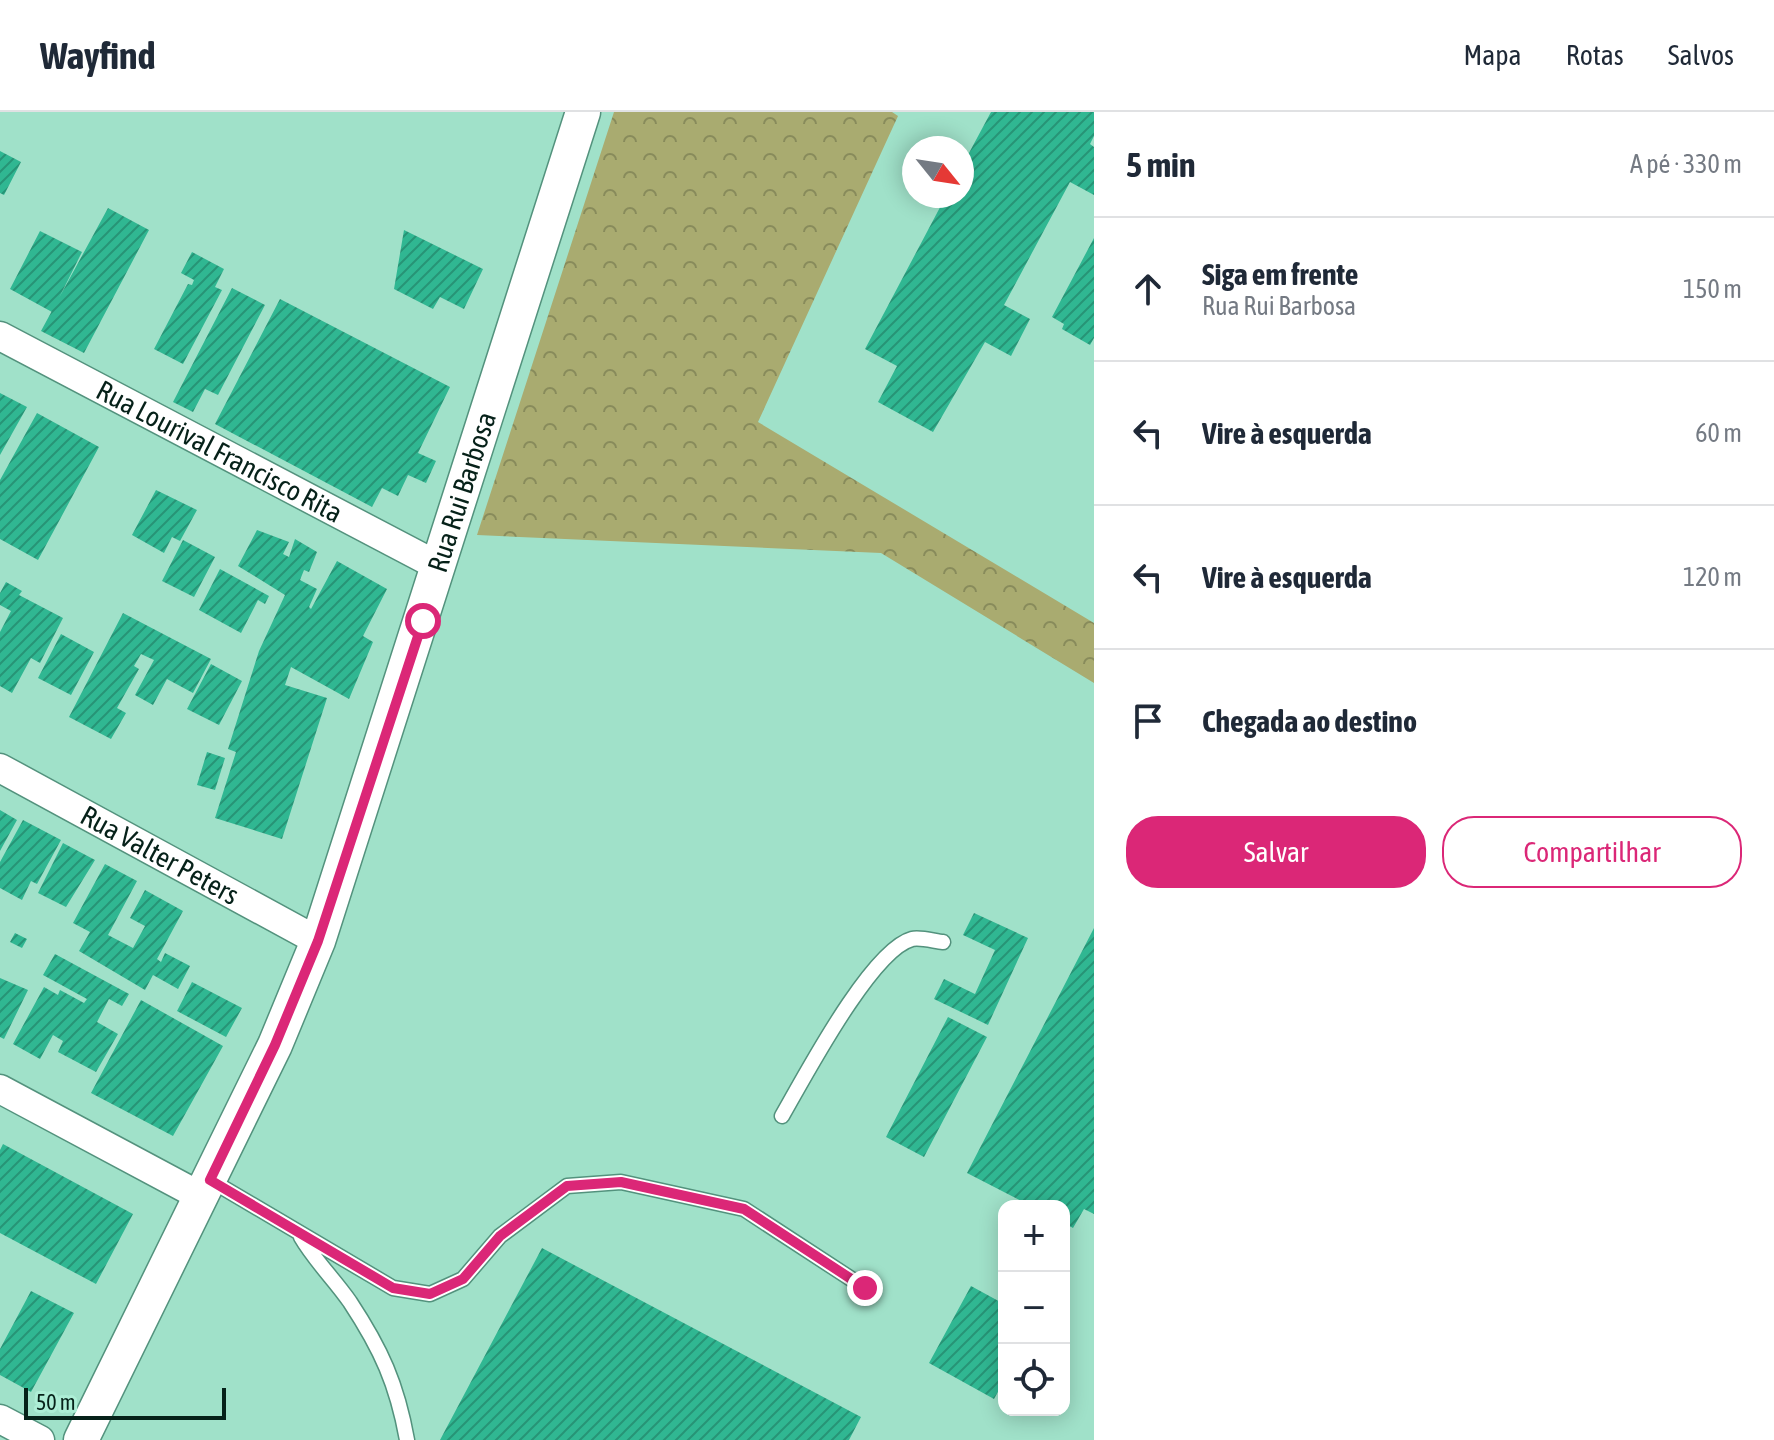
<!DOCTYPE html>
<html lang="pt">
<meta charset="utf-8">
<style>
body{margin:0;font-family:"Asap Condensed",sans-serif;background:#f2f2f3;color:#1f2937}
.controls{position:absolute;right:24px;bottom:24px;display:grid;overflow:hidden;border-radius:16px;box-shadow:0 4px 20px #0003}
.controls button{width:72px;height:72px;display:grid;place-items:center;padding:0;border:0;border-bottom:2px solid #e0e1e3;background:#fff;color:#1f2937;font:40px sans-serif}
.compass{position:absolute;left:902px;top:24px;width:72px;height:72px;border-radius:50%;background:#fff;box-shadow:0 4px 20px #0003;rotate:120deg}
.scale{position:absolute;left:24px;bottom:20px;width:202px;box-sizing:border-box;padding-left:8px;border:4px solid #062119;border-top:0;font-size:22px;line-height:28px;white-space:nowrap;color:#062119;-webkit-text-stroke:6px #adeed6;paint-order:stroke}
.stop{position:absolute;width:24px;height:24px;margin:-18px;border:6px solid #db2777;border-radius:50%;background:#fff}
.stop.end{background:#db2777;border-color:#fff;box-shadow:0 2px 8px #0008}
.list{margin:0;padding:0;list-style:none}
h2{display:flex;justify-content:space-between;align-items:center;height:104px;margin:0;padding:0 32px;font-size:34px}
h2 small{font-size:26px;font-weight:400;color:#747a83}
.list li{display:grid;grid-template-columns:52px 1fr auto;gap:24px;align-items:center;box-sizing:border-box;height:144px;padding:0 32px;border-top:2px solid #e0e1e3}
.list b{display:block;font-size:30px;white-space:nowrap}
.list p{margin:0;font-size:26px;white-space:nowrap;color:#747a83}
.list em{font-size:26px;font-style:normal;color:#747a83}
.actions{display:flex;gap:16px;padding:24px 32px}
.actions a{flex:1;padding:18px 0;border:2px solid #db2777;border-radius:32px;text-align:center;font-size:28px;color:#db2777}
.actions .main{background:#db2777;color:#fff}
.icon{flex:none;width:44px;height:44px;fill:none;stroke:currentColor;stroke-width:2;stroke-linecap:round;stroke-linejoin:round}
.map{position:relative;flex:none;width:1094px;height:1328px;overflow:hidden}
header{display:flex;align-items:center;gap:48px;box-sizing:border-box;height:112px;padding:0 40px;background:#fff;border-bottom:2px solid #e0e1e3}
header strong{font-size:38px}
nav{display:flex;gap:44px;margin-inline-start:auto;font-size:28px}
main{display:flex}
aside{flex:1;background:#fff}
.map>svg:first-child{display:block}
.forest{fill:url(#forest-crowns)}
.building{fill:url(#building-hatch)}
.lines{fill:none;stroke-linecap:round;stroke-linejoin:round}
.service-casing{stroke:#53927d;stroke-width:17}
.minor-casing{stroke:#53927d;stroke-width:31}
.tertiary-casing{stroke:#53927d;stroke-width:37}
.service{stroke:#fff;stroke-width:14}
.minor{stroke:#fff;stroke-width:28}
.tertiary{stroke:#fff;stroke-width:34}
.route{stroke:#db2777;stroke-width:10}
.labels{text-anchor:middle;dominant-baseline:central;stroke-width:8;stroke-linejoin:round;paint-order:stroke}
.street-label{font-size:28px;fill:#062119;stroke:#adeed6}
</style>
<header>
<strong>Wayfind</strong>
<nav><a>Mapa</a><a>Rotas</a><a>Salvos</a></nav>
</header>
<main>
<div class="map">
<svg width="1094" height="1328" viewBox="0 0 1094 1328">
<defs>
<pattern id="forest-crowns" width="20" height="18" patternUnits="userSpaceOnUse" patternTransform="scale(2)"><rect width="20" height="18" fill="#a9ab70"/><path d="M2 6a3 3 0 1 1 6 0M12 15a3 3 0 1 1 6 0" fill="none" stroke="#888b5b"/></pattern>
<pattern id="building-hatch" width="6" height="6" patternUnits="userSpaceOnUse" patternTransform="scale(2)"><rect width="6" height="6" fill="#30b792"/><path d="M-1 1l2-2M0 6l6-6M5 7l2-2" fill="none" stroke="#279476"/></pattern>
</defs>
<rect width="100%" height="100%" fill="#a0e1c9"/>
<path class="forest" d="M614,0h278l6,4 -140,306 336,201v60l-213,-130 -404,-18z"/>
<path class="building" d="M991,0h103v24l-4,8 4,3v48l-24,-13 -66,123 26,14 -19,37 -26,-14 -52,90 -55,-30 19,-36 -32,-17 81,-153h16v-30z
M0,39l21,11 -17,33 -4,-2z
M108,96l41,22 -65,123 -43,-22z
M404,118l79,39 -19,40 -24,-12 -7,12 -39,-20z
M40,119l42,21 -30,60 -42,-23z
M1094,126v100l-4,7 -28,-16 2,-5 -12,-7z
M192,140l32,17 -9,18 7,3 -39,74 -29,-15 34,-65 4,1 2,-5 -13,-7z
M232,176l33,17 -47,90 -13,-6 -12,23 -20,-10z
M280,187l170,88 -32,66 18,8 -10,22 -18,-8 -10,21 -16,-8 -10,19 -157,-83z
M0,281l27,14 -27,48z
M37,301l62,34 -61,113 -38,-21v-59z
M156,378l41,20 -17,31 -8,-4 -8,16 -32,-18z
M257,418l32,12 -6,12 6,3 6,-18 22,13 -8,20 -5,-2 -4,10 17,9 -8,18 2,2 26,-48 50,28 -24,47 10,6 -24,57 -58,-32 -6,18 42,13 -45,141 -67,-21 21,-66 -8,-3 31,-98 26,-56 -47,-29z
M183,428l32,17 -21,40 -32,-16z
M220,457l49,27 -4,8 -7,-4 -17,33 -42,-23z
M6,470l16,9 -3,4 44,23 -23,45 -9,-5 -19,35 -12,-7v-54l11,-21 -11,-6v-12z
M123,501l88,46 -18,34 -26,-14 -14,26 -18,-10 19,-35 -13,-6 -7,12 5,3 -22,39 9,5 -15,26 -42,-22z
M61,522l33,18 -23,43 -33,-17z
M211,552l31,17 -23,44 -32,-16z
M207,640l18,6 -10,32 -18,-5z
M0,698l17,10 -17,31z
M23,708l38,20 -24,44 -6,-3 -9,19 -22,-12v-26z
M63,731l32,17 -29,47 -28,-14z
M105,752l32,17 -29,54 25,13 12,-22 -15,-8 15,-28 38,21 -26,48 4,3 4,-9 25,13 -12,23 -25,-14 -8,15 -66,-39 11,-19 -17,-9z
M974,801l54,25 -40,87 -54,-26 10,-20 31,15 20,-44 -32,-15z
M1094,816v286l-10,-5 -11,19 -9,-5v-17h-33l-64,-33z
M15,821l12,6 -5,9 -12,-6z
M55,842l74,40 -7,12 -13,-7 -12,23 21,12 -22,38 -38,-20 5,-11 -10,-6 -13,24 -27,-15 31,-57 14,8 2,-5 24,13 3,-4 -44,-24z
M0,866l28,12 -24,49 -4,-2z
M192,870l50,26 -16,29 -49,-26z
M141,888l82,46 -50,90 -82,-43z
M948,905l39,20 -63,120 -38,-20z
M3,1032l130,70 -37,70 -96,-51v-83z
M542,1136l319,169 -12,23h-409z
M971,1174l33,18v77l-10,18 -65,-36z
M31,1179l43,22 -43,79 -31,-17v-26z"/>
<g class="lines">
<defs>
<path id="service" d="M782,1004c22,-38 89,-166 130,-177 8,-2 22,2 31,3
M210,1068l183,108 37,6 33,-15 37,-43 67,-50 54,-4 123,27 121,79
M301,1125c14,24 33,42 49,65 31,47 47,82 57,138"/>
<g id="minor">
<path id="s1" d="M0,224l440,231"/>
<path id="s2" d="M0,656l318,173"/>
<path d="M0,977l202,108"/>
<path d="M0,1307l40,21"/>
</g>
<g id="tertiary">
<path id="s3" d="M81,1328l194,-395 43,-104 265,-829"/>
</g>
</defs>
<use href="#service" class="service-casing"/>
<use href="#minor" class="minor-casing"/>
<use href="#tertiary" class="tertiary-casing"/>
<use href="#service" class="service"/>
<use href="#minor" class="minor"/>
<use href="#tertiary" class="tertiary"/>
</g>
<g class="lines">
<path class="route" d="M423,509l-105,320 -43,104 -65,135 183,108 37,6 33,-15 37,-43 67,-50 54,-4 123,27 121,79"/>
</g>
<g class="labels">
<g class="street-label">
<text stroke="none"><textPath href="#s1" startOffset="248">Rua Lourival Francisco Rita</textPath></text>
<text stroke="none"><textPath href="#s3" startOffset="1024">Rua Rui Barbosa</textPath></text>
<text stroke="none"><textPath href="#s2" startOffset="182">Rua Valter Peters</textPath></text>
</g>
</g>
</svg>
<div class="controls">
<button>+</button>
<button>−</button>
<button><svg class="icon" aria-label="locate" viewBox="0 0 24 24"><circle cx="12" cy="12" r="6"/><path d="M12 2v4M12 18v4M2 12h4M18 12h4"/></svg></button>
</div>
<svg class="compass" viewBox="-18 -18 36 36"><path d="M0-13l5 13h-10z" fill="#e53935"/><path d="M0 13l5-13h-10z" fill="#747a83"/></svg>
<div class="scale">50 m</div>
<div class="stop" style="left:423px;top:509px"></div>
<div class="stop end" style="left:865px;top:1176px"></div>
</div>
<aside>
<h2>5 min<small>A pé · 330 m</small></h2>
<ul class="list">
<li><svg class="icon" aria-label="ahead" viewBox="0 0 24 24"><path d="M12 20V5M6 11l6-6 6 6"/></svg><div><b>Siga em frente</b><p>Rua Rui Barbosa</p></div><em>150 m</em></li>
<li><svg class="icon" aria-label="left" viewBox="0 0 24 24"><path d="M17 20v-9H6M10 6l-5 5 5 5"/></svg><div><b>Vire à esquerda</b></div><em>60 m</em></li>
<li><svg class="icon" aria-label="left" viewBox="0 0 24 24"><path d="M17 20v-9H6M10 6l-5 5 5 5"/></svg><div><b>Vire à esquerda</b></div><em>120 m</em></li>
<li><svg class="icon" aria-label="arrive" viewBox="0 0 24 24"><path d="M6 21V4h12l-3 4 3 4H6"/></svg><div><b>Chegada ao destino</b></div></li>
</ul>
<div class="actions"><a class="main">Salvar</a><a>Compartilhar</a></div>
</aside>
</main>
